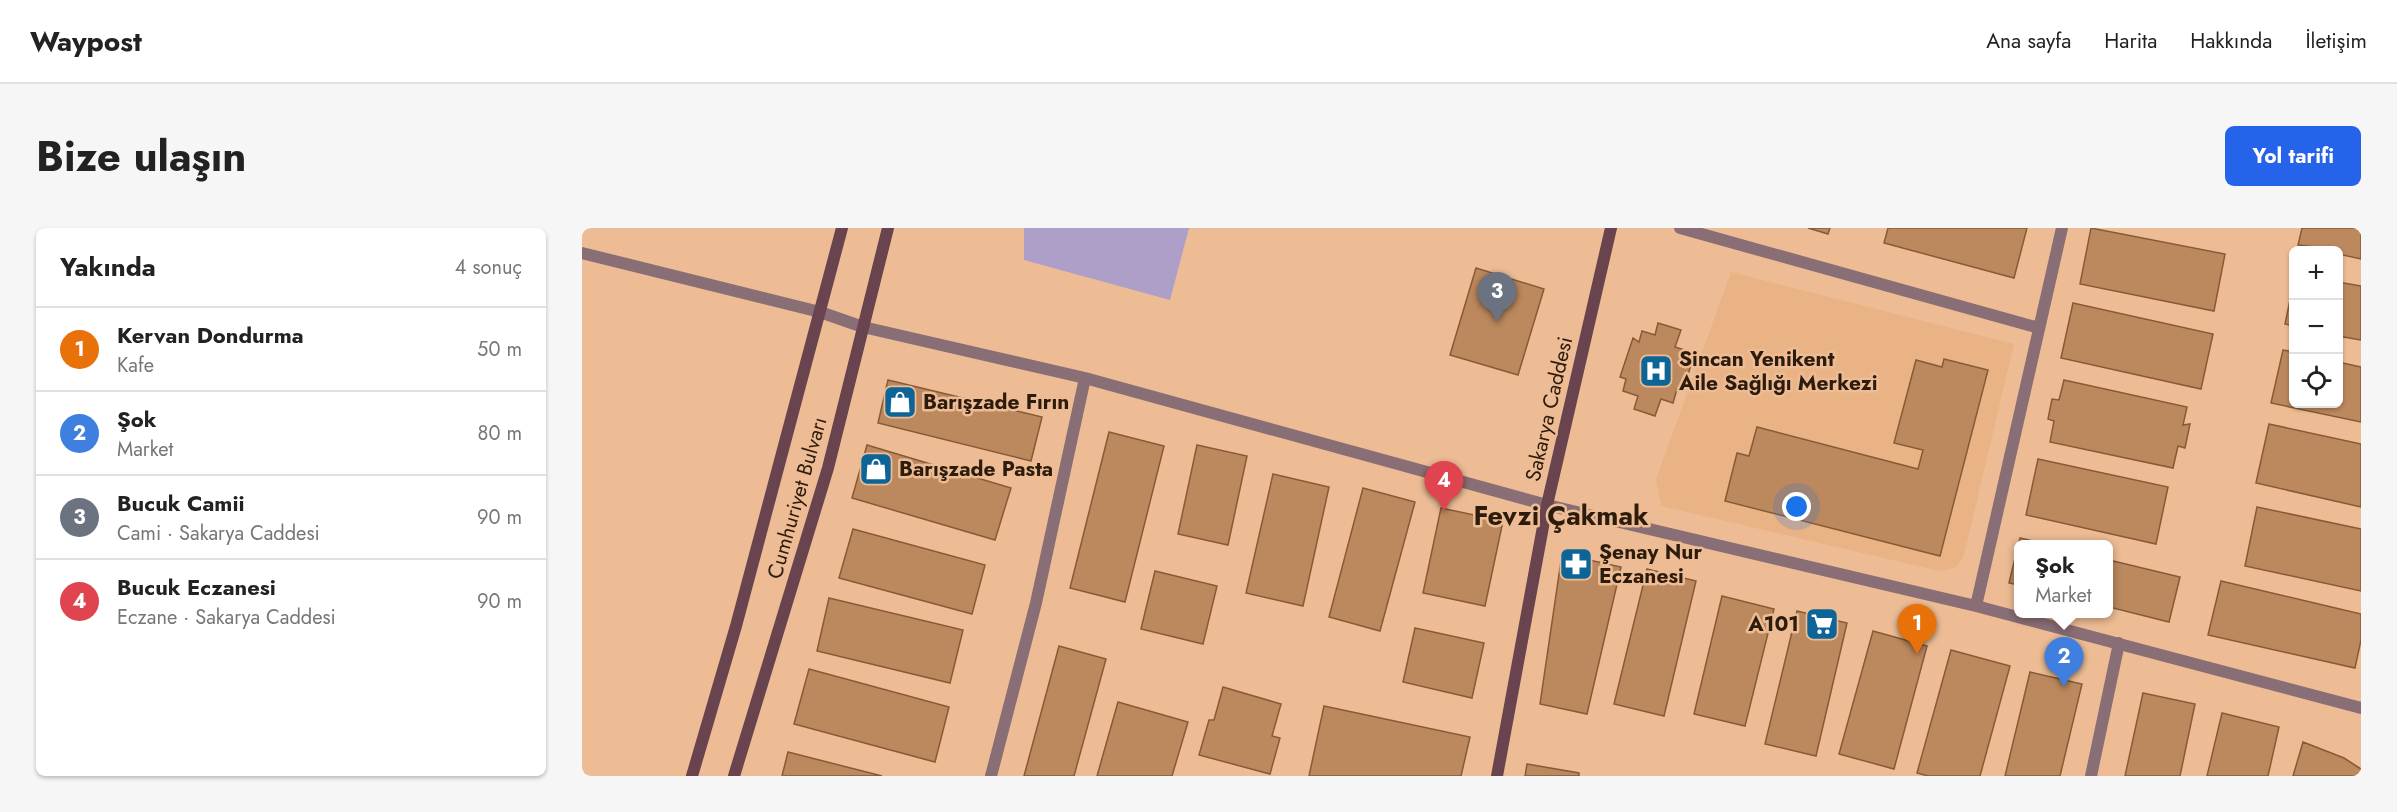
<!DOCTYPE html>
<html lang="tr">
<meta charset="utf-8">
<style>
body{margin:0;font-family:Jost,sans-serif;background:#f6f6f6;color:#222}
.controls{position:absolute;right:18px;top:18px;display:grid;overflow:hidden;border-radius:9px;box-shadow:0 2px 4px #0004}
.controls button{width:54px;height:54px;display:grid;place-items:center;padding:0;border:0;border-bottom:2px solid #e0e0e0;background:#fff;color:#222;font:30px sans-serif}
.you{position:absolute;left:1215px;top:279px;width:21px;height:21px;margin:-15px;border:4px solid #fff;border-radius:50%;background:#1a73e8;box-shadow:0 0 0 9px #1a73e833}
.badge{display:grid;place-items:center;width:39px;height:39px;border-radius:50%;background:#2563eb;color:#fff;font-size:20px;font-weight:700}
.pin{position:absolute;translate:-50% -50px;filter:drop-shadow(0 2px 3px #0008)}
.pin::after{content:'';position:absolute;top:32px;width:21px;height:18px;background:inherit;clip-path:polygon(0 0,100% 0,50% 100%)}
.popup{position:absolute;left:1432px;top:312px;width:99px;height:78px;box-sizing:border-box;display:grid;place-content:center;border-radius:9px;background:#fff;filter:drop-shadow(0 2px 4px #0005);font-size:20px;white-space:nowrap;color:#767676}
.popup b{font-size:22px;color:#222}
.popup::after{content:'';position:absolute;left:50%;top:100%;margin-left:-12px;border:12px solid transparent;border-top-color:#fff}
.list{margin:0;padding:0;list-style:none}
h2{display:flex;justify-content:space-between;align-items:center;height:78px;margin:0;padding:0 24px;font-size:26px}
h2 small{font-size:20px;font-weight:400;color:#767676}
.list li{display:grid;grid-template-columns:39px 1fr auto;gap:18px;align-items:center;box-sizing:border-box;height:84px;padding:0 24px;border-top:2px solid #e0e0e0}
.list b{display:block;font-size:22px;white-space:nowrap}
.list p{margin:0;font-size:20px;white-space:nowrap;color:#767676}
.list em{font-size:20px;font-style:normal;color:#767676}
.icon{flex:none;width:33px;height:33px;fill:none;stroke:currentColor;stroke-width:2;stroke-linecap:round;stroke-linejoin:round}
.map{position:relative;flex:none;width:1779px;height:548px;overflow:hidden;border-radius:9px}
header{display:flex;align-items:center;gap:36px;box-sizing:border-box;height:84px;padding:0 30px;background:#fff;border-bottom:2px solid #e0e0e0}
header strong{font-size:28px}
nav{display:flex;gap:33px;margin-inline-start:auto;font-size:21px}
.intro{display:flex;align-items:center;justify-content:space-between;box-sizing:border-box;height:144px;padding:0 36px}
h1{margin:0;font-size:42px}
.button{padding:15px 27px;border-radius:9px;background:#2563eb;color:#fff;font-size:21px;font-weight:700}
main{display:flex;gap:36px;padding:0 36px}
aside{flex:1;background:#fff;border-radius:9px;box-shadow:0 2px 4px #0004}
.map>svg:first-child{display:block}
.built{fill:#e9b386}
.green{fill:#ad9fc8}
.building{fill:#bc885d;stroke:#865b36;stroke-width:1.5}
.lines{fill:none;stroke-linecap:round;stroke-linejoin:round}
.street{stroke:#896e75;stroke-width:12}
.secondary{stroke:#69444f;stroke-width:12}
.labels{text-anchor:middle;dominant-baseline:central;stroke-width:5;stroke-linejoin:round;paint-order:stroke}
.poi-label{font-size:21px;font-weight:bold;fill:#2d1b0c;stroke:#edbc95;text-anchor:start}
.street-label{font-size:21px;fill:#2d1b0c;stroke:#edbc95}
.district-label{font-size:27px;font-weight:bold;fill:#2d1b0c;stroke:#edbc95}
</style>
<header>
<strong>Waypost</strong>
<nav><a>Ana sayfa</a><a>Harita</a><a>Hakkında</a><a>İletişim</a></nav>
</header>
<div class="intro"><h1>Bize ulaşın</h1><a class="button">Yol tarifi</a></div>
<main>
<aside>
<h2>Yakında<small>4 sonuç</small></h2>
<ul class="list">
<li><span class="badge" style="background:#e8710a">1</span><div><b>Kervan Dondurma</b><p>Kafe</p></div><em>50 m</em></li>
<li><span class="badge" style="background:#3f7fe0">2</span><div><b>Şok</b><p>Market</p></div><em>80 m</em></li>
<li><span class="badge" style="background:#6b7280">3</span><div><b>Bucuk Camii</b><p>Cami · Sakarya Caddesi</p></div><em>90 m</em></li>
<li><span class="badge" style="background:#e0444e">4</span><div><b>Bucuk Eczanesi</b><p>Eczane · Sakarya Caddesi</p></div><em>90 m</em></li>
</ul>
</aside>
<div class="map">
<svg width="1779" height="548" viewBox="0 0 1779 548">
<rect width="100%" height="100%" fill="#edbc95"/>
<path class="built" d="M1149,44l283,72 -50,211 -7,12 -18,4 -278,-65 -5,-27z"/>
<path class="green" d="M442,0h165l-19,72 -146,-40z"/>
<path class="building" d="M1226,0h22l-2,6z
M1306,0h139l-13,50 -130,-35z
M1509,0l134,26 -11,57 -134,-27z
M1720,0h59v31l-23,-5v-4l-40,-5z
M894,40l68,21 -26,86 -68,-20z
M1712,53v45l-9,-2z
M1756,54l23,4v54l-23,-4z
M1491,75l140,31 -12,55 -140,-31z
M1076,95l23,7 -6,17 13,4 -3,12 6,2 -8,26 -6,-2 -4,14 -12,-4 -6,17 -21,-7 4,-13 -15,-5 3,-12 -6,-2 13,-39 6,4 3,-11 13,4z
M1701,122l11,2v52h44v-42l23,5v55l-90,-19z
M1362,131l44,11 -48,186 -215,-55 12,-48 12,3 8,-29 161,42 5,-19 -29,-7 22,-83 26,7z
M306,152l154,37 -11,44 -153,-38z
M1482,152l123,27 -4,18 7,-1 -5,24 -7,-2 -5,22 -123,-26 4,-21 -6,-2 4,-20 7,1z
M1687,196l92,20v63l-105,-24z
M527,204l55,14 -39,156 -55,-14z
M285,217l144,43 -16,52 -143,-42z
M615,217l50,11 -19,89 -50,-11z
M1456,231l130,28 -12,57 -130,-29z
M691,246l56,13 -26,119 -57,-13z
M781,260l52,14 -35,129 -51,-14z
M1675,279l104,22v62l-116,-25z
M859,280l62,13 -18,85 -62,-13z
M271,301l132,36 -13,49 -133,-36z
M1438,310l25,6h-26v41l-10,-2z
M980,326l59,13 -34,147 -47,-10z
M1527,332l71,17 -11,45 -60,-15z
M1065,341l49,12 -32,135 -50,-12z
M573,343l62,15 -14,58 -62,-15z
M1639,353l140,33v26l-6,28 -147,-33z
M1140,368l52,13 -29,117 -51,-12z
M247,370l134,32 -13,53 -133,-32z
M1215,383l50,12 -31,133 -51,-12z
M833,400l69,15 -12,55 -69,-16z
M1291,403l54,15 -33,123 -55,-15z
M477,418l47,13 -32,117h-50z
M1369,422l59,16 -30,110h-52l-11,-3z
M227,441l140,38 -14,55 -141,-38z
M1448,444l52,12 -22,92h-55z
M641,459l58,17 -9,32 8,2 -10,36 -71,-19 10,-35h5z
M1561,465l52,11 -15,72h-55z
M536,474l70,20 -16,54h-75z
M742,478l146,31 -9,39h-152z
M1640,485l57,14 -11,49h-61z
M1721,514l41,16 17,11v7h-68z
M206,524l94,24h-100z
M945,536l52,9v3h-54z"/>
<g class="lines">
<path class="street" d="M1098,0l359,100
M0,25l238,59 43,15 222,51 462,127 429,101 385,102
M1394,378l86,-378
M409,548l45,-173 49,-225
M1509,548l28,-133"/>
<path class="secondary" d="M110,548l44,-150 106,-398
M152,548l94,-308 60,-240
M915,548l50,-271 64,-277"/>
</g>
<defs>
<symbol id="hospital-square" viewBox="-11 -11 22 22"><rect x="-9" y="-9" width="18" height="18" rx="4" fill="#0c6596" stroke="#edbc95"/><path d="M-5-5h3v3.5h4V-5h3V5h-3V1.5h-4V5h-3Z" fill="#fff"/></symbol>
<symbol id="shop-square" viewBox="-11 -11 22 22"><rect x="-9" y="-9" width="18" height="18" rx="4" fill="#0c6596" stroke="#edbc95"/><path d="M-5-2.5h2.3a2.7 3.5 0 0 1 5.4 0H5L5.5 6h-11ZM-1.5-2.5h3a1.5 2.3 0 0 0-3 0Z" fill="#fff"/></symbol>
<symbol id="pharmacy-square" viewBox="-11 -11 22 22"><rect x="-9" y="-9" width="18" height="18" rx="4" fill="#0c6596" stroke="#edbc95"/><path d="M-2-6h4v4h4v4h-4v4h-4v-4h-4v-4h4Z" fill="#fff"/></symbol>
<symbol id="supermarket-square" viewBox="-11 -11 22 22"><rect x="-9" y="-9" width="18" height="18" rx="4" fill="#0c6596" stroke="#edbc95"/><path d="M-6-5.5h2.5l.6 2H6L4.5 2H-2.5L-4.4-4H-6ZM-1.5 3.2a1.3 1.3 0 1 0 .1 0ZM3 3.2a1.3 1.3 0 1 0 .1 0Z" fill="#fff"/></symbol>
</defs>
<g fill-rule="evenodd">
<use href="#hospital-square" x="1055" y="124" width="38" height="38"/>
<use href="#shop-square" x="299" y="155" width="38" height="38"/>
<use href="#shop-square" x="275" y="222" width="38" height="38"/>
<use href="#pharmacy-square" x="975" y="317" width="38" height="38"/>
<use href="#supermarket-square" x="1221" y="377" width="38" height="38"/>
</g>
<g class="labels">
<g class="poi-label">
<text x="1097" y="131">Sincan Yenikent<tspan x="1097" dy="24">Aile Sağlığı Merkezi</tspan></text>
<text x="341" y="174">Barışzade Fırın</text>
<text x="317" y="241">Barışzade Pasta</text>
<text x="1017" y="324">Şenay Nur<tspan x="1017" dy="24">Eczanesi</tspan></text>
<text x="1217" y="396" text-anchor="end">A101</text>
</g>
<g class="street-label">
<text transform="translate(967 181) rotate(-77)">Sakarya Caddesi</text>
<text transform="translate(215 270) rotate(-74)">Cumhuriyet Bulvarı</text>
</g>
<g class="district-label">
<text x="979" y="287">Fevzi Çakmak</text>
</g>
</g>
</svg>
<div class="controls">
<button>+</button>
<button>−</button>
<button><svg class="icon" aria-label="locate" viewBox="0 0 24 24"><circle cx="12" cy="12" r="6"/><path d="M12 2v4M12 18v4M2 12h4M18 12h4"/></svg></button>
</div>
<div class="you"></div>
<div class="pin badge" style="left:1335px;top:426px;background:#e8710a">1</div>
<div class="pin badge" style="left:1482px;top:459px;background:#3f7fe0">2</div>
<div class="popup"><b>Şok</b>Market</div>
<div class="pin badge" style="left:915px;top:94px;background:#6b7280">3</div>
<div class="pin badge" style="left:862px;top:283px;background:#e0444e">4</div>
</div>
</main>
